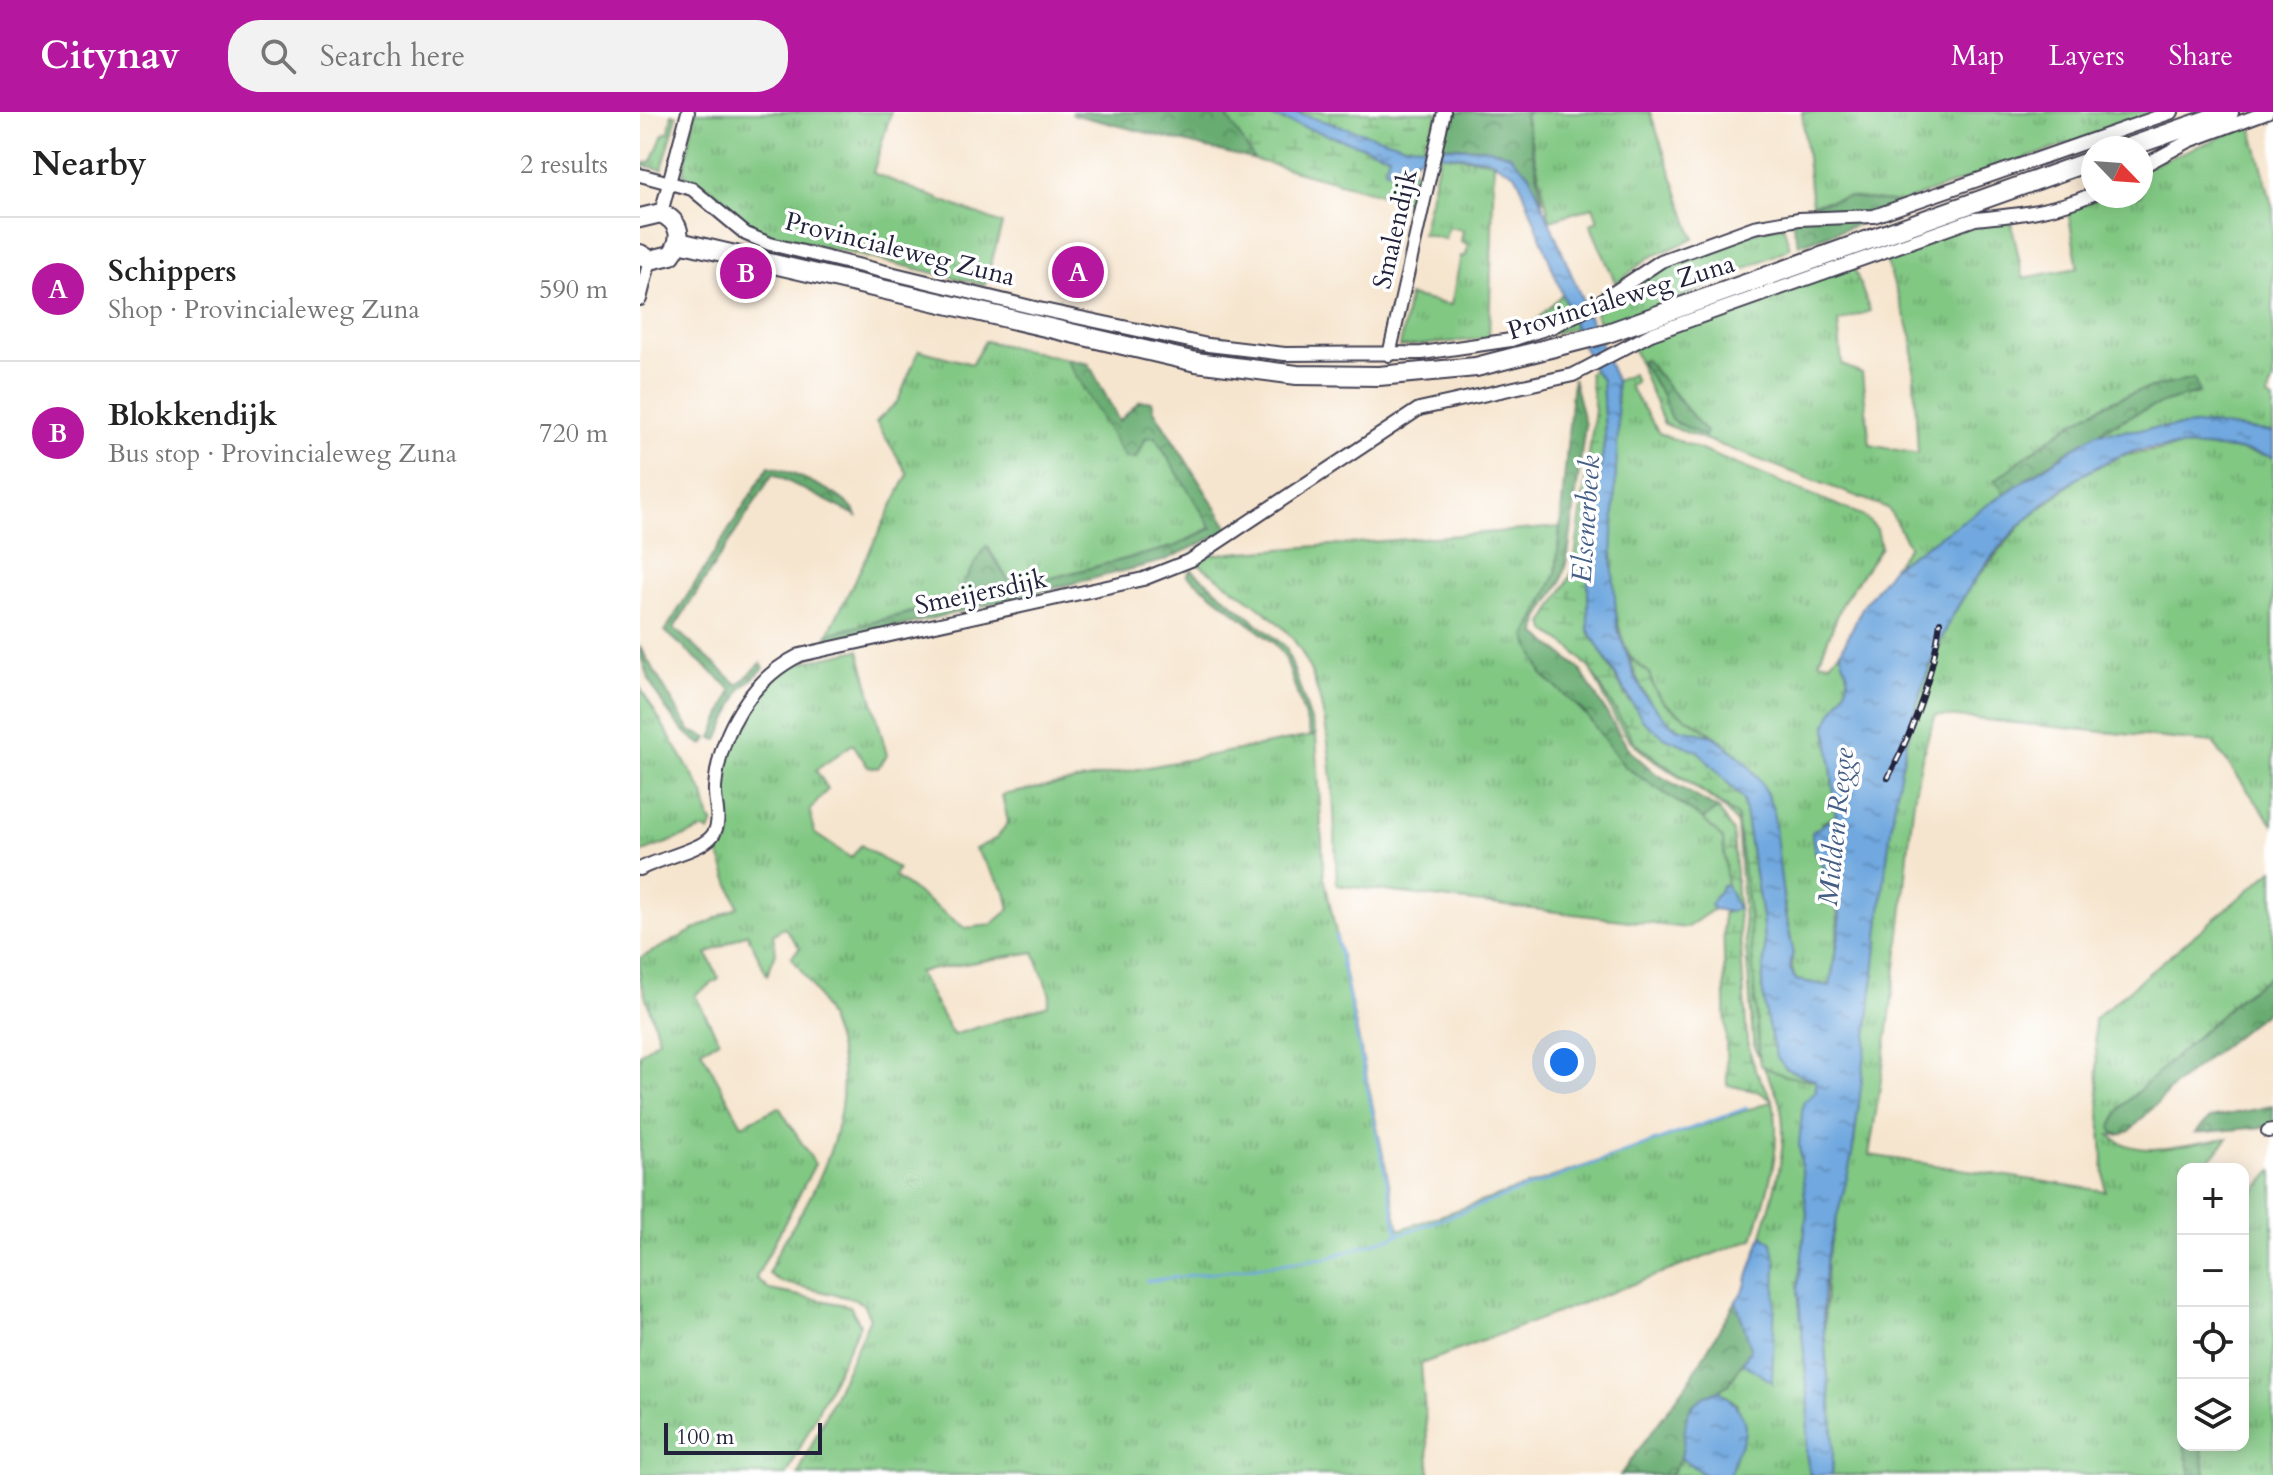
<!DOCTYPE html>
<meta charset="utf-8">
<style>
body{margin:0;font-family:Cardo,serif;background:#f2f2f2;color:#222}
.controls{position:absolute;right:24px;bottom:24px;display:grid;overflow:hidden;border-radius:16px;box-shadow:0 4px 20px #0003}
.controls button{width:72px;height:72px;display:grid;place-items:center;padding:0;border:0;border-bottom:2px solid #e0e0e0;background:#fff;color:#222;font:40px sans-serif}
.compass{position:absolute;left:1441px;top:24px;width:72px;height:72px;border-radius:50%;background:#fff;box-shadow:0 4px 20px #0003;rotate:115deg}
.scale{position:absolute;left:24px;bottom:20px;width:158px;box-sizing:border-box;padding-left:8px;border:4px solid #22223b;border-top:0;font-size:22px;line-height:28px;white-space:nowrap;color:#22223b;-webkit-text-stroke:6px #fff;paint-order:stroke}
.you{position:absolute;left:924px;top:950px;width:28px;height:28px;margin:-20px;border:6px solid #fff;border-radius:50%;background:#1a73e8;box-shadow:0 0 0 12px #1a73e833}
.badge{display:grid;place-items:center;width:52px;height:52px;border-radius:50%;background:#b5179e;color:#fff;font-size:26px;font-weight:700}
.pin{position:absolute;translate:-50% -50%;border:4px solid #fff;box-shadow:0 2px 8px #0006}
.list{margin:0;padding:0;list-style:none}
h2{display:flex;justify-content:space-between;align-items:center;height:104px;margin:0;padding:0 32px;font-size:34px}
h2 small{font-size:26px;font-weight:400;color:#767676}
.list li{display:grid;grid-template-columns:52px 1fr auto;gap:24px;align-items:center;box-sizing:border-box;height:144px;padding:0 32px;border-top:2px solid #e0e0e0}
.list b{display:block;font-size:30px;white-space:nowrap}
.list p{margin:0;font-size:26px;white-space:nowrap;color:#767676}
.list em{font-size:26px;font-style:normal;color:#767676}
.icon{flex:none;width:44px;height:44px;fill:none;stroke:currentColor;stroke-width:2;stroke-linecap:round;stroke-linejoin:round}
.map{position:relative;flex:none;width:1633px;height:1363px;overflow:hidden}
header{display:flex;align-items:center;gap:48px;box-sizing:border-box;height:112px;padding:0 40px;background:#b5179e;color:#fff}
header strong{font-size:38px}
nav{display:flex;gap:44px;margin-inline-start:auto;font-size:28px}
.search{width:560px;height:72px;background:#f2f2f2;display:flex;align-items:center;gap:20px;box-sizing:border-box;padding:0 28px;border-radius:32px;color:#767676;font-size:30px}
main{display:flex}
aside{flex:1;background:#fff}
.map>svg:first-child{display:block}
.grass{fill:url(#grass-tufts);stroke:#52755f;stroke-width:2;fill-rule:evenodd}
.forest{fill:url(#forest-crowns);stroke:#456756;stroke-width:2}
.wetland{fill:url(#wetland-marsh);stroke:#52755f;stroke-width:2}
.water{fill:url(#water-ripples);stroke:#49658d;stroke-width:2}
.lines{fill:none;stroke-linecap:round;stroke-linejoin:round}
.stream{stroke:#70a8df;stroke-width:3}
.minor-casing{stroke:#423f51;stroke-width:16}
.primary-casing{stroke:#423f51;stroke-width:22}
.minor{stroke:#fff;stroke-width:12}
.primary{stroke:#fff;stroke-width:18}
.rail-casing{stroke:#22223b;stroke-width:6}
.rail{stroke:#fff;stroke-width:3;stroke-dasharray:9;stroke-linecap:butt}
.labels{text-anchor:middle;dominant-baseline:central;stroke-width:7;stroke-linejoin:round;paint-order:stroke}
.street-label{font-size:26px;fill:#22223b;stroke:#fff}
.water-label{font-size:28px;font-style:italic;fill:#455e85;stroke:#fff}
</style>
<header>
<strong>Citynav</strong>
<div class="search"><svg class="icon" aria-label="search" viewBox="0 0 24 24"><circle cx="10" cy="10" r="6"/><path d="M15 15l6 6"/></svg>Search here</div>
<nav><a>Map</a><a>Layers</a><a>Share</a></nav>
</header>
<main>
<aside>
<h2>Nearby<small>2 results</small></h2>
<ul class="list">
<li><span class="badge">A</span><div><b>Schippers</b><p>Shop · Provincialeweg Zuna</p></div><em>590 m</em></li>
<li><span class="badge">B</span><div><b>Blokkendijk</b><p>Bus stop · Provincialeweg Zuna</p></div><em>720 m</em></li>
</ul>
</aside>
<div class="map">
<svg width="1633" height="1363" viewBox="0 0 1633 1363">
<defs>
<pattern id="grass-tufts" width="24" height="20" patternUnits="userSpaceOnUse" patternTransform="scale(2)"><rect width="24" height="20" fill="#81c883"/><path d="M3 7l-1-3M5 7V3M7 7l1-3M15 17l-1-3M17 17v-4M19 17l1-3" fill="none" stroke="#69a26c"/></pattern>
<pattern id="forest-crowns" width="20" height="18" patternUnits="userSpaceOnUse" patternTransform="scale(2)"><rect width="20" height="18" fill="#68ac71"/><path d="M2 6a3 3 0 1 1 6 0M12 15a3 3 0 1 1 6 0" fill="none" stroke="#558c5e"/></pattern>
<pattern id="wetland-marsh" width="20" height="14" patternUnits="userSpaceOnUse" patternTransform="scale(2)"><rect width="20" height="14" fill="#81c883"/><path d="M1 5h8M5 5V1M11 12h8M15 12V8" fill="none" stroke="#69a26c"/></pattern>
<pattern id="water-ripples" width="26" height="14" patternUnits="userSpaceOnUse" patternTransform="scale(2)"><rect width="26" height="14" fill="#70a8df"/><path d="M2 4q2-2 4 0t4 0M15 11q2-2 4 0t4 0" fill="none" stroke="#5c88b6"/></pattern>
</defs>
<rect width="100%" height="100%" fill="#fff"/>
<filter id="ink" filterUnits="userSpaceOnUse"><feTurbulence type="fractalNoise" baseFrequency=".0125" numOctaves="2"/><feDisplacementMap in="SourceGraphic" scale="16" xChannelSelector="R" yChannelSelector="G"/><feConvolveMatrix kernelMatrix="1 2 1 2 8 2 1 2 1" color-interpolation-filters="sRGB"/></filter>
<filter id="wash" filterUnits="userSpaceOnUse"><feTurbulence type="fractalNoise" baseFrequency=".006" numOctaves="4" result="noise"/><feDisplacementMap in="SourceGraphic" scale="32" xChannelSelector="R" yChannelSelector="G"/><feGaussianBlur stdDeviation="1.8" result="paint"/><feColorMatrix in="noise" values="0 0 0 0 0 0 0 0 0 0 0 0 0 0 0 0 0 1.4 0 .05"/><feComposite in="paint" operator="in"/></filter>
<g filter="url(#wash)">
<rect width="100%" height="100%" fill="#f6e5ce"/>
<path class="grass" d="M55,0h196l-18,61 129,51 -17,61 -211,-50 -31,-14 -29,-31 -31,-16z
M890,0h120l44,127 -46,19 -32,26 -26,-60 8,-3 -5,-14 -43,13 -25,-105z
M1162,0h357l-260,91 -52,-6 -35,7z
M32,2l5,2 -15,53 -22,-4 12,-4 11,-27 6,-2z
M1611,13l22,84v172l-6,16 6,3v33l-65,-9 -111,9 60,-30 42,-10 -5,-14c-18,4 -37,7 -55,12 -54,17 -99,55 -143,89l9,14 -112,73 16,-21 -21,-38 -224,-84 -31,-76 28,-14 192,-69 17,46 -32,11 4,43 20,8 8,72 48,9 -6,-116 -28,-84 87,-30 40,-3 12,57 55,-10 -10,-57 35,-15h38v-27z
M800,42l54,8 -5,176 -89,9 9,-51 42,9 10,-49h5l2,-12 -7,-2 2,-12 -15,-3 -3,12 -23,-5z
M1143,113l7,23 -122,56 -66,24 -7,-15 67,-50 69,-24z
M922,182l13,34 -60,14z
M345,229l81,18 42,69 28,30 12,-23 7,2 57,90 -36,19 -163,42 -25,-41 -36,54 -124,33 80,-160 -32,-52 22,-21 21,-51 53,14z
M993,262l3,8 -7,4 30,47 203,82 15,14 4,18 -38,55 -24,59 11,2 11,-12c0,10 6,16 7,26 1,18 -17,31 -21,48l9,91 -14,7 -8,28c33,56 25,73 16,135l-34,-6c-7,-13 -2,-21 -4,-35 -7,-35 -12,-69 -17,-104 -3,-22 -2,-40 -14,-59 -14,-21 -37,-41 -59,-55 -24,-16 -47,-22 -53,-54 -5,-6 -14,-9 -18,-16 -35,-53 -9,-207 -15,-276z
M1545,334l46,3 42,8v368l-60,-82 -277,-28c-25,60 -26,128 -33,192 -9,83 -20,166 -34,248l236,36 -11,-172 179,-149v104l-33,23 -119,110 -8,25 6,3h-9c29,27 82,7 118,3l-26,31h-19v247l-2,16 10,43h-359l1,-52 -9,-86 3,-78 27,-115 40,-350 23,-94 33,-80 23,-38 50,-59 59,-48 38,-19z
M920,415l-4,47 -30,63 33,50 35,37 30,42 79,53 20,20 4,46 -5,1 -11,18 3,5 -28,19 -349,-43c-4,-70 0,-200 -50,-253 -25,-27 -63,-48 -92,-71l10,-6z
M219,538l28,105 -9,13 -10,-1 -15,-23 -37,26 12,19 -18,21 4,23 37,25 10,-13 37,24 -4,7 71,52 26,-3 19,-16 -4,-17 -31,-43 22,-11 11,-16 -6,-27 314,-60 8,141 75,354 374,-129c10,48 -6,93 -20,138l-332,125 9,111h-632l72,-157 -7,-14 -9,-5 -73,-17 -12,-8c7,-25 27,-50 40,-75 48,-92 47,-160 -18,-242l9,-9 -16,-21 -11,8 3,18 -9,22 -20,-42 -40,21 12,25 -24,16 24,45 -18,10 41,75 37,-18 36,57 -59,114 14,12 80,16 10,18 -73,151h-147v-421l19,-15 -19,-60v-21l98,-51 -23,-63 8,-12 -1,-58 32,-81 36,-28zM394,840l16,43 -2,10 -95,30 -35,-63z
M951,558l44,73 102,73 12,98 11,150 25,12 30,4 1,11 -17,53 8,70 -9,75 11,117 -3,47 4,22h-81l7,-23 1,-48 -18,-14 10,-6 14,-21 29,19v-139l-10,-8c11,-41 28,-88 18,-131 -6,-23 -22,-40 -27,-64l-16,-215c-13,-27 -77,-55 -102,-80 -20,-19 -31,-50 -44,-75z
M0,575l64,107 6,27 3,1 -4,10 -5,-3 -64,24z
M1633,1058v305h-68l-4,-30h42v-240z
M1041,1346l24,17h-35z"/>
<path class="forest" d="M433,0h151l31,48 -183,-46z
M809,0h81l-5,3 18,87c-30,-58 -40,-53 -102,-56z
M1207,85l52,6 -28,17 -72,25 -7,-23 2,-12z
M426,247l23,5 30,57 21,-20h12l2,9 76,120 -67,31 -341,85 6,-12 124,-32 34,-56 27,42 163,-42 36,-18 -57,-91 -10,1 -9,20h-11z
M1005,247l61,73 -1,4 -34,-16 -8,-24 -23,-35z
M933,266l12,47 -17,131 -7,26 -22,36 -2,16 42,34 51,83 25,22 63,36 -15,10 -79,-53 -40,-54 -41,-36 -17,-39 30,-63z
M1554,267l5,14c-73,15 -134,59 -194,101l-10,-14c45,-34 90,-72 144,-89 18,-5 37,-8 55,-12z
M129,354c24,7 79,28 88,50l-84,-42 -99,154 64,57 23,-22 3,5 -23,21 -23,51 -6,-2 20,-48 -67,-59z
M551,457l95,78 30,88 -5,1 -26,-79 -11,-14 -87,-68z
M0,535l50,84 18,7 -4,7c-26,-9 -64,-70 -64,-98z
M1633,862v32l-98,79 -45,46 -11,4 -6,-3 -2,-5 10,-20 119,-110z
M1633,994v20l-78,7 15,-15z
M1096,1189l15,47 -22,36 -38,22 -10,52 -11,17h-50l69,-94z
M1544,1333h17l4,30h-14z"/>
<path class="wetland" d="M584,0h34l132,43 9,20 13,-8 8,14 -7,22 -158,-43z
M653,0h143l2,3 -6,17 -8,8 2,8 -34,-5z
M953,257l9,11 3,55 -17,132v62l41,72 69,50 45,48 19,118 3,35 -3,35 14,69 39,24 -30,-4 -25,-11 -11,-151 -12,-98 -102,-73 -44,-73 -20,-22 -25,-17 -2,-9 26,-45 5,-19 20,-148 -6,-37z
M987,538l5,10 17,13c7,38 39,41 64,63 -12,-3 -29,-4 -38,-10 -27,-17 -40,-47 -48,-76z
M1078,697l15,23 14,209 8,29 18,31 -14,-9 -32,-7 -4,-171 13,-6 -9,-23 -4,-46 -20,-20z"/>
<path class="water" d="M618,0h35l111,33 86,4 20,6 20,20 86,206 2,49 -6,127 5,69 17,49 11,21 16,18 15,14 37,8 32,25 17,23 11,25 12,105 8,36 -3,19 6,11 34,6c4,-28 15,-62 7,-89 -6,-24 -26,-40 -25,-65l24,-16 -9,-91c4,-17 22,-30 21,-48 -1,-10 -7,-16 -7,-26l21,-43 31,-41 204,-134 111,-9 65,9v24c-37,-11 -114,-16 -151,-2 -23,9 -46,23 -65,38 -135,105 -157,250 -175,408 -9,80 -17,161 -28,240 -5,41 -20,79 -27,118 -13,72 11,144 5,216h-22l-4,-22 3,-47 -11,-117 9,-75 -8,-70 4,-41 13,-12 -1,-11 -29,-11 -10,-13 -9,-35 -5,-34 3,-35 -3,-35 -19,-118 -45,-48 -32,-13 -23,-17 -55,-92v-62l17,-132 -3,-55 -9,-11 -18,-41 -53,-140 -6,-13 -27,-16 -49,-5 -23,4 -18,17 -14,-6 4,-14z
M1087,773l10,23 -7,4 -16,-3 -4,-4 12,-19z
M1122,1123l10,8 4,22 -4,117 -29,-19 8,-15 -15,-47 8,-12z
M1079,1278c22,17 35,35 19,60 -5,7 -4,17 -9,25h-24l-24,-17c8,-36 -4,-53 38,-68z"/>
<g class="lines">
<path class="stream" d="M758,1123l349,-127
M507,1169l180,-23 71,-23 -62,-299"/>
</g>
</g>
<g filter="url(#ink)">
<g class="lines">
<defs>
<path id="minor" d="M1501,55l48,-26 78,-29
M0,63l52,14 54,45 24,10 269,65 169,36 77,9 137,-1 89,-13 40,-13 41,-20 69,-46 93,-34 45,-8 75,-3 298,-104
M21,101l27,-101
M0,187l10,-39
M749,243l55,-243
M0,757c19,-11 60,-18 72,-33 11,-14 2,-32 3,-48 4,-55 36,-109 85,-133l343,-76 48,-19 228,-151 154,-34 78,-41 324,-115c43,-4 79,-8 118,-25
M1628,1019l5,-1"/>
<path id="primary" d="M1487,36l102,-36
M0,106l21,-5c19,9 23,25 10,42l-21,5 -10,-6
M39,130l517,120 101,13 82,1 97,-9 129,-33 488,-174"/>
</defs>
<use href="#minor" class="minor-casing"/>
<use href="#primary" class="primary-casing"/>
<use href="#minor" class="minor"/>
<use href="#primary" class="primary"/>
<defs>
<path id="rail" d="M1248,666c26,-49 45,-101 52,-156"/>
</defs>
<use href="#rail" class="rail-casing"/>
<use href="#rail" class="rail"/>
</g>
</g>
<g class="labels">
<g class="street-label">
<text transform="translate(755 117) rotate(-77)">Smalendijk</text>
<text transform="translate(260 137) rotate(14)">Provincialeweg Zuna</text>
<text transform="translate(981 185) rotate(-17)">Provincialeweg Zuna</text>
<text transform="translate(341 480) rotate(-12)">Smeijersdijk</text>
</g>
<g class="water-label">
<text transform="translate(946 407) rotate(-86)">Elsenerbeek</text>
<text transform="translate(1196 715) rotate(-84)">Midden Regge</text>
</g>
</g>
</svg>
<div class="controls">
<button>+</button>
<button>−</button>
<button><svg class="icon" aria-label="locate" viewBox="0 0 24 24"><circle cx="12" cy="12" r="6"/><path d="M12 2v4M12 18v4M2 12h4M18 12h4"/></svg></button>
<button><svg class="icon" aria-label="layers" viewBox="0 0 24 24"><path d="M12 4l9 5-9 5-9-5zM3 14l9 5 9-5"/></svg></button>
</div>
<svg class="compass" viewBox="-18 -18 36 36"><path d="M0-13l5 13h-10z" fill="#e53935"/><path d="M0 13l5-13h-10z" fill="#767676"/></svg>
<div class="scale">100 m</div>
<div class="you"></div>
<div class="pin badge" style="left:438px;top:160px">A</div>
<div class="pin badge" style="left:106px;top:161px">B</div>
</div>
</main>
